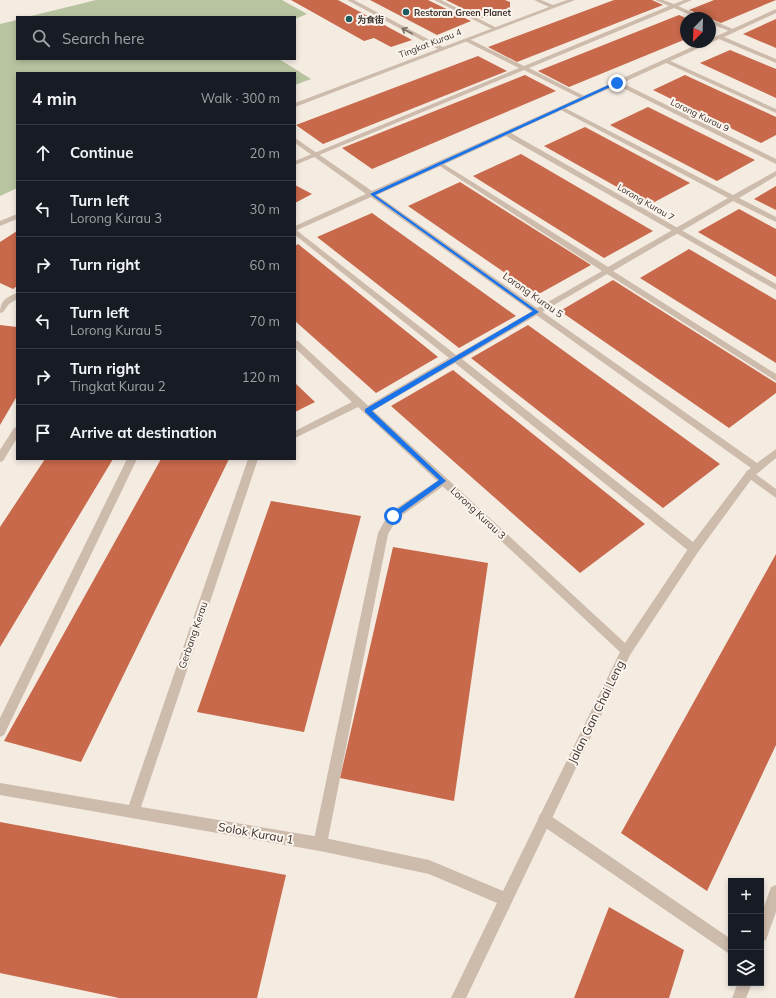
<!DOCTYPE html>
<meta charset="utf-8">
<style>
body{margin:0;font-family:Mulish,"Noto Sans SC",sans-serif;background:#242831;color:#f1f3f6}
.controls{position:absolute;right:12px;bottom:12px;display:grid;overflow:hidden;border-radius:0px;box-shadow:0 2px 6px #0003}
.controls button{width:36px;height:36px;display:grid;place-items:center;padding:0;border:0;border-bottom:1px solid #363941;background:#171b24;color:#f1f3f6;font:20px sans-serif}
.compass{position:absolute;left:680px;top:12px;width:36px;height:36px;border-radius:50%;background:#171b24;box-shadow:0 2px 6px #0003;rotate:203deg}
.stop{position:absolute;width:12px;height:12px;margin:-9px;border:3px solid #1a73e8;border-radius:50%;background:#fff}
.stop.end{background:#1a73e8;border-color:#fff;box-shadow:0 1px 4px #0008}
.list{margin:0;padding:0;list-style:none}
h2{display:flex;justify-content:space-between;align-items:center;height:52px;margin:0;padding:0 16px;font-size:17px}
h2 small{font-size:13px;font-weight:400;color:#9ea1a6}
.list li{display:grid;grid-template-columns:26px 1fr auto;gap:12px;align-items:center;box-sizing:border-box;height:56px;padding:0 16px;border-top:1px solid #363941}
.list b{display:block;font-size:15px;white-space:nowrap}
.list p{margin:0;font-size:13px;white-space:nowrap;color:#9ea1a6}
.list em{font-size:13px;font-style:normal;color:#9ea1a6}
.icon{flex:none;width:22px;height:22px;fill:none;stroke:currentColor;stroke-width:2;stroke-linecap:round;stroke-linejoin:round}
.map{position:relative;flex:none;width:776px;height:998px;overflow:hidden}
.search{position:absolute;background:#171b24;box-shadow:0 2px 6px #0003;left:16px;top:16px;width:280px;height:44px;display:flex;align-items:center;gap:10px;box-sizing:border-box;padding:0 14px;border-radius:0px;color:#9ea1a6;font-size:15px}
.panel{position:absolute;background:#171b24;box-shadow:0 2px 6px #0003;left:16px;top:72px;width:280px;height:388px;border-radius:0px}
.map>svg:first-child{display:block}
.green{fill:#b8c4a0}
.building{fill:#c8694b}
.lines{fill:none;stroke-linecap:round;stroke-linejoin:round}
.service{fill:#cdbbac;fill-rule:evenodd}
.minor{fill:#cdbbac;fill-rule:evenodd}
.oneway{stroke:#7d6f65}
.route{fill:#1a73e8}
.poi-dot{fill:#1f5a5e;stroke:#fbf5ee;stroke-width:1.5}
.labels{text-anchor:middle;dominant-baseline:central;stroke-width:4;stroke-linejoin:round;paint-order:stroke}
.far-poi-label{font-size:9px;font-weight:bold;fill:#3b302b;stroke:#fbf5ee;text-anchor:start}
.far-street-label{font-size:9px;fill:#3b302b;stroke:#fbf5ee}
.street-label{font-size:10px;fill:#3b302b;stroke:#fbf5ee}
.near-street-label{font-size:12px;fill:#3b302b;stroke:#fbf5ee}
</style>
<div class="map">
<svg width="776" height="998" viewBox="0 0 776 998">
<rect width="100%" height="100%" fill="#f4ebe1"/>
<path class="green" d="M96,0h186l25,14 -12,5v-2h-268z
M17,20v39h262l32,20 -16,6v-12h-278v115l-17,8v-172z"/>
<path class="building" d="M291,0h47l74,40 -21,7 -17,-9 -10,3z
M370,0h58l43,21 -34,14z
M446,0h59l5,2v6l-28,10z
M614,0h38l11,5 -146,57 -29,-15z
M714,0h62l-55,23 -32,-13z
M679,15l7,3v21l-117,48 -31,-16z
M776,19v29l-33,-14z
M730,50l46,19v29l-76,-35z
M478,56l29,15 -184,73 -27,-19z
M525,75l31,16 -184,78 -30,-21z
M685,75l91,42v18l-15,8 -108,-53z
M648,107l107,53 -38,21 -107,-56z
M585,127l105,56 -41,22 -105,-59z
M521,154l132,77 -49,27 -131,-82z
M460,182l131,83 -54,30 -129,-89z
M295,185l17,9 -17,9z
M776,186v24l-22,-11z
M739,209l37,20v48l-78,-45z
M372,213l144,103 -57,32 -142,-111z
M17,231v55l-4,3 -13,-6v-41z
M298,244l140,113 -62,36 -81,-72v-75z
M689,249l87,51v63l-136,-85z
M613,280l163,103v10l-47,35 -169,-117z
M0,325l17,2v69l-17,29z
M528,325l192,139 -57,44 -192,-150z
M453,370l192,154 -65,49 -189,-167z
M295,383l20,19 -20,10z
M45,459h68l-113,188v-120z
M161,459h68l-148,303 -77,-21z
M271,501l90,15 -57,216 -107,-20z
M393,547l95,16 -34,238 -114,-23z
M776,554v191l-69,146 -86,-58z
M0,822l286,53 -29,123h-138l-119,-25z
M609,907l75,43 -15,48h-95z"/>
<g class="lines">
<path class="service" d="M434,0h7l58,29 -5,1z
M655,0h8l11,4 10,-4h8l-14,6 27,12h-8l-23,-10 -145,60 57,29v2h-4l-58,-29 -229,95v-4l224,-93 -54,-27v-2h4l55,27 145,-60z
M710,19l25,11 1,1 -5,1 -21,-9z
M666,59l110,50v4l-112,-51 -1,-1z
M559,107h4l170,88 43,-24v5l-37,22 37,19v5l-43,-21 -120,70 163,103v7l-169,-107 -145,85 236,187 1,3 -1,3 -4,1 -4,-1 -235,-189 -85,49h-6l-2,-2 2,-2 85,-50 -154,-123v-6l161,126 146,-84 -164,-106v-2h4l166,104 120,-69 -169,-89z
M17,293v6l-8,5 -6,8 -3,1c0,-12 6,-16 17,-20z
M127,459h10l-133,276 -4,2v-19z
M750,470l26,19v9l-29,-21 -2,-3 2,-3z
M443,477l3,1 2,3 -2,3 -49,35 -9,15 -61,310 -2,5 -5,2 -5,-2 -2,-5 65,-311 11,-20z
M545,812l186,127v16l-191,-131 -2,-5 2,-5z
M776,885v27l-10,28 -5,2v-27l10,-28z
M738,983h14l-6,15h-14z"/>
<path class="minor" d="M347,0h7l89,47 106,-40 -15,-7h7l12,5 14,-5h8l-280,107v-4l143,-54z
M776,9v4l-52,24 52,22v4l-57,-24 -97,44 154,76v5l-159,-79 -106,48 265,151v6l-270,-154 -129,59 380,268 19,-14v9l-23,19 -55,75 -68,103 -164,343h-15l46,-95 -68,-29 -109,-23 -320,-56v-12l129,22 119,-346h10l-117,348 179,30 109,23 74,31 117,-239 -262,-245 -63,31v-7l57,-29 -57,-54v-8l3,1 327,302 65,-97 57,-75 4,-3 -380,-271 -76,34v-5l71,-32 -71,-51v-5l77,53 331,-149h7v-3z
M17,214v5l-17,7v-5z
M17,427v11l-14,23 -3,1v-12l14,-22z"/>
</g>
<defs><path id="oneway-shaft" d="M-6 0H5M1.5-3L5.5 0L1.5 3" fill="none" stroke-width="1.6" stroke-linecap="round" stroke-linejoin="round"/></defs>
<use class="oneway" href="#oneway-shaft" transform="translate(407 31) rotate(-152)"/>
<path class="route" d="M615,82l4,1 -244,112 164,117 -167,99 74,70 -51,37h-4v-4l48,-34 -74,-68v-3l168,-98 -163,-117z"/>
<g class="poi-dot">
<circle cx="406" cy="12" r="4"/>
<circle cx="349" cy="19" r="4"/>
</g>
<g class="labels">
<g class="far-poi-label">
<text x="414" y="12">Restoran Green Planet</text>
<text x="357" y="19">为食街</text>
</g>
<g class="far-street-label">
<text transform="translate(430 43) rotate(-21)">Tingkat Kurau 4</text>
<text transform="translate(700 115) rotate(26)">Lorong Kurau 9</text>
<text transform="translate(646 202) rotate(30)">Lorong Kurau 7</text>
</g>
<g class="street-label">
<text transform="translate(533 295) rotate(35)">Lorong Kurau 5</text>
<text transform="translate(478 513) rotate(43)">Lorong Kurau 3</text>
<text transform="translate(193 635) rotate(-71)">Gerbang Kerau</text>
</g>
<g class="near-street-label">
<text transform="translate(596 712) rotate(-64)">Jalan Gan Chai Leng</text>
<text transform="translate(256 833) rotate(10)">Solok Kurau 1</text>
</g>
</g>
</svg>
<div class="controls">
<button>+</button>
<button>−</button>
<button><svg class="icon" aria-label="layers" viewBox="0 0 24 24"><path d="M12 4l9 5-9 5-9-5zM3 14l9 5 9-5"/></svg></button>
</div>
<svg class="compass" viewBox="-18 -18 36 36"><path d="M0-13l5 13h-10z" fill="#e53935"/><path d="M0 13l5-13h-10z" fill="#9ea1a6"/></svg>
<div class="stop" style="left:393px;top:516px"></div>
<div class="stop end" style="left:617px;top:83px"></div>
<div class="search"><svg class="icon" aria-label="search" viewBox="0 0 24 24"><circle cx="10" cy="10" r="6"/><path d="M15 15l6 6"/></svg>Search here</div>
<section class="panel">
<h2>4 min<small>Walk · 300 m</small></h2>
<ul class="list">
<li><svg class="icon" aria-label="ahead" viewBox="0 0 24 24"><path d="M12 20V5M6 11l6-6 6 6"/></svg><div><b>Continue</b></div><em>20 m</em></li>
<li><svg class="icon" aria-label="left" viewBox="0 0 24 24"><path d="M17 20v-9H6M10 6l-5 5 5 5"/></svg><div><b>Turn left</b><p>Lorong Kurau 3</p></div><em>30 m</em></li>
<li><svg class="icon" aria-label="right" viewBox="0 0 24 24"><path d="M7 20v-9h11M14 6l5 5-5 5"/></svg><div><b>Turn right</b></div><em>60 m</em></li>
<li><svg class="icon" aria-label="left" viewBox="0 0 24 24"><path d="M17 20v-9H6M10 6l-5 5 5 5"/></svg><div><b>Turn left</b><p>Lorong Kurau 5</p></div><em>70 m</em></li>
<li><svg class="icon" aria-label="right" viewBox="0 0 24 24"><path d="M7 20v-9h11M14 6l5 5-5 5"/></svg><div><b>Turn right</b><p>Tingkat Kurau 2</p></div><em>120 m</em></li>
<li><svg class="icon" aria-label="arrive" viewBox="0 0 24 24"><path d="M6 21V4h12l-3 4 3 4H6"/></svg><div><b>Arrive at destination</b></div></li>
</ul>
</section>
</div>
